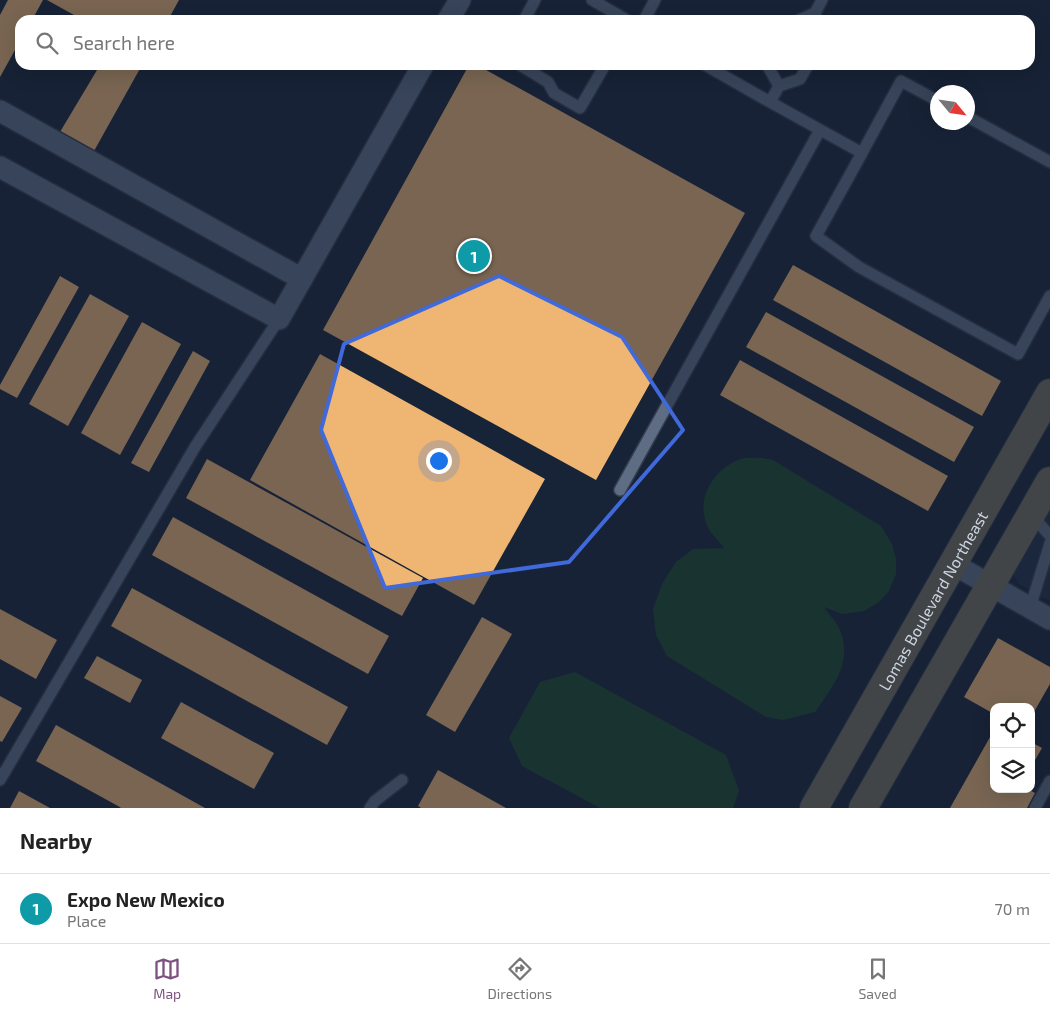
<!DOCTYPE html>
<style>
body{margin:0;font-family:"Exo 2",sans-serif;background:#f2f2f2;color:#222}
.controls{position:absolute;right:15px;bottom:15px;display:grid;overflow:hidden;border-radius:10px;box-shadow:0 5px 20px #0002}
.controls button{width:45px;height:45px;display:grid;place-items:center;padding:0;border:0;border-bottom:1px solid #e0e0e0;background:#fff;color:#222;font:25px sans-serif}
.compass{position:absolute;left:930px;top:85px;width:45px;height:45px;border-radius:50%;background:#fff;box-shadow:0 5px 20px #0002;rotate:119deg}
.you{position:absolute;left:438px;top:460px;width:18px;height:18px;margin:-12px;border:4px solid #fff;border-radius:50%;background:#1a73e8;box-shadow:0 0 0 8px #1a73e833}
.badge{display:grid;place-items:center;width:32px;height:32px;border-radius:50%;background:#7f5181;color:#fff;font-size:16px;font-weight:700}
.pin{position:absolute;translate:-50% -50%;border:2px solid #fff;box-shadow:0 1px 5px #0006}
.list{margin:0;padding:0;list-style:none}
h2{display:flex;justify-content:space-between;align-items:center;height:65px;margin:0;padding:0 20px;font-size:21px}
h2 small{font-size:16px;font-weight:400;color:#767676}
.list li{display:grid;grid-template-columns:32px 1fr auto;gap:15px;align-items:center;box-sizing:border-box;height:70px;padding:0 20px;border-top:1px solid #e0e0e0}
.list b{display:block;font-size:19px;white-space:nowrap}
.list p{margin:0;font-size:16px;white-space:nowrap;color:#767676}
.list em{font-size:16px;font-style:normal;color:#767676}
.icon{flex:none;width:28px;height:28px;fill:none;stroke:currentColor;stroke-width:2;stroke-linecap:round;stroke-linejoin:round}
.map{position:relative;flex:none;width:1050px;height:808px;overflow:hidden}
.search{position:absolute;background:#fff;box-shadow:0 5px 20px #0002;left:15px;right:15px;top:15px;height:55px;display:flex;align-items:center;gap:12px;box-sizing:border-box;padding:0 18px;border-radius:15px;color:#767676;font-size:19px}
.sheet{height:135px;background:#fff}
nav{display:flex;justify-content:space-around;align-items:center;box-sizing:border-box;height:70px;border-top:1px solid #e0e0e0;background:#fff;font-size:14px;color:#767676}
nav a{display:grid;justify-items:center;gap:2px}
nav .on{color:#7f5181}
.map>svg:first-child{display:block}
.built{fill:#1e2d46}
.green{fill:#1b472b}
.building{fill:#efb573}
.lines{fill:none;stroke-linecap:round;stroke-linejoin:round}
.lane-casing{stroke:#333c4c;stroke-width:14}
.street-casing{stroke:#333c4c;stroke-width:24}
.secondary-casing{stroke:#333c4c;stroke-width:30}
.lane{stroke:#5e6d84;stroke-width:11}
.street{stroke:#5e6d84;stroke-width:21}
.secondary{stroke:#76705e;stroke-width:28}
.marked{fill:none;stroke:#4069da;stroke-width:4;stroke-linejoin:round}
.labels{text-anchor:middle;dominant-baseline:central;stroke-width:5;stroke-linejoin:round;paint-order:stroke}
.street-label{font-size:16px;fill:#cdd5e2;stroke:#0e1a2c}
</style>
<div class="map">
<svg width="1050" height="808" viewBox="0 0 1050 808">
<rect width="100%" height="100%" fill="#172337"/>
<path class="built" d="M1050,507v94l-31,-17 -6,-10z"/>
<path class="green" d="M762,458l11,2 108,66 11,18 4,15v15l-7,17 -10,11 -15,9 -22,3 -18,-7c5,8 13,15 16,23 13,33 -7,56 -25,82l-32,8 -17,-3 -99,-61 -11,-21 -3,-26 9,-25 14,-22 17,-13 31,-1c-7,-9 -17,-18 -19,-29 -7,-25 11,-50 33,-59 7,-3 16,-2 24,-2z
M575,672l151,83 13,36 -6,17h-133l-78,-42 -13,-28 31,-56z"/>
<path class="building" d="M8,0h35l-11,20h-12v21l-20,36v-62z
M47,0h132l-11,20h-85z
M100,65h42l-48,86 -34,-19z
M469,65h8l268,148 -149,267 -273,-150z
M793,265l208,116 -19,35 -209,-116z
M60,276l19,11 -62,111 -17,-9v-4z
M90,294l39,22 -61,110 -39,-22z
M766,312l208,115 -20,35 -208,-115z
M142,322l39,22 -61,111 -39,-22z
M193,351l17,10 -61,111 -18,-9z
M320,354l225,125 -71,126 -224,-125z
M740,360l208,116 -20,35 -208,-116z
M207,459l216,119 -21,38 -216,-118z
M173,517l216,119 -21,38 -216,-119z
M132,588l216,119 -21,38 -216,-119z
M0,609l57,31 -21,39 -36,-20z
M482,617l30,17 -57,98 -29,-17z
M998,638l52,29v17l-19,33v-10h-37v7l-30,-17z
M97,656l45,24 -12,23 -46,-25z
M0,696l22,12 -20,34 -2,-1z
M181,702l93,51 -20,36 -93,-51z
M56,725l149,83h-84l-3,-2 -82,-45z
M994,730v59h34l7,4 -8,15h-77z
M1031,742l11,6 -11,19z
M438,770l68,38h-85l-3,-2z
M19,791l31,17h-40z"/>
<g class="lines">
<defs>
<path id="lane" d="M592,0l35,20
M524,20l11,-20
M644,20l11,-20
M799,20l16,-7
M817,20l-2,-7 7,-13
M520,65l28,17 6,11 26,15 25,-43
M705,65l65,37 9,-16 21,-7 8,-14
M767,65l12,21
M770,102l92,51 39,-72 37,20
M968,117l82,45
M862,153l-46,83 43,31 159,87 32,-58
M620,490l200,-360
M1031,514l19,22
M1030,608l20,-65
M0,780l195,-333 84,-128
M370,808l5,-7 27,-21
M1035,808l15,-27"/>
<path id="street" d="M448,20l12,-20
M0,111l302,168
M0,167l279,152 144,-254
M953,564l97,55"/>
<g id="secondary">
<path id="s1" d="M814,808l236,-415"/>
<path d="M863,808l187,-327"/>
</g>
</defs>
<use href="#lane" class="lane-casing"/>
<use href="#street" class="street-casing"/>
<use href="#secondary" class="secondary-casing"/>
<use href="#lane" class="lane"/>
<use href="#street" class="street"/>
<use href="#secondary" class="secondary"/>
</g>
<path d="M0 0H1050V808H0ZM499,276l123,61 61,93 -114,132 -184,26 -64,-158 23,-86z" fill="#172337" fill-opacity=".55" fill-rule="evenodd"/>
<path class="marked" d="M499,276l123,61 61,93 -114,132 -184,26 -64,-158 23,-86z"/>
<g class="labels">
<g class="street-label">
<text stroke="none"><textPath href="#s1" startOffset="239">Lomas Boulevard Northeast</textPath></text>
</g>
</g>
</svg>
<div class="controls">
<button><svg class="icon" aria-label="locate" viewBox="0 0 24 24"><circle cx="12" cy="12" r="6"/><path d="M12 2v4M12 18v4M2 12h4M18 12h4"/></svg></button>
<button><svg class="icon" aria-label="layers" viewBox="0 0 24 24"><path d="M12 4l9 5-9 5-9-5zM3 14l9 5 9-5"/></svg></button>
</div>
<svg class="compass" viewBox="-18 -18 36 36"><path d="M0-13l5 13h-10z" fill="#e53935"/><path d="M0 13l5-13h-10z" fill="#767676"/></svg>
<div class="you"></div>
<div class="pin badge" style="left:474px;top:256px;background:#0f9aa8">1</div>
<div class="search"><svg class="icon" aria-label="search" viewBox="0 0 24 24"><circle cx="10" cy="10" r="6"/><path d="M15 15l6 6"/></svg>Search here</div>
</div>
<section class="sheet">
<h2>Nearby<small></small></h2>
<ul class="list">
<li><span class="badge" style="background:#0f9aa8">1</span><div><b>Expo New Mexico</b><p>Place</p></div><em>70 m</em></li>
</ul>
</section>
<nav>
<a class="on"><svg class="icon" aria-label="map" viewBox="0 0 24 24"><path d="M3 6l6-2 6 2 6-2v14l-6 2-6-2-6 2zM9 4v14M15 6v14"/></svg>Map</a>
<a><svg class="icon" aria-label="directions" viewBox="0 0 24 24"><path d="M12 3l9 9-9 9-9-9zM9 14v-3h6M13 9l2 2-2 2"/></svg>Directions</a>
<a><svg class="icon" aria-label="saved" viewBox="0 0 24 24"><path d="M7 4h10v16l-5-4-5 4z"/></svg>Saved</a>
</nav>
